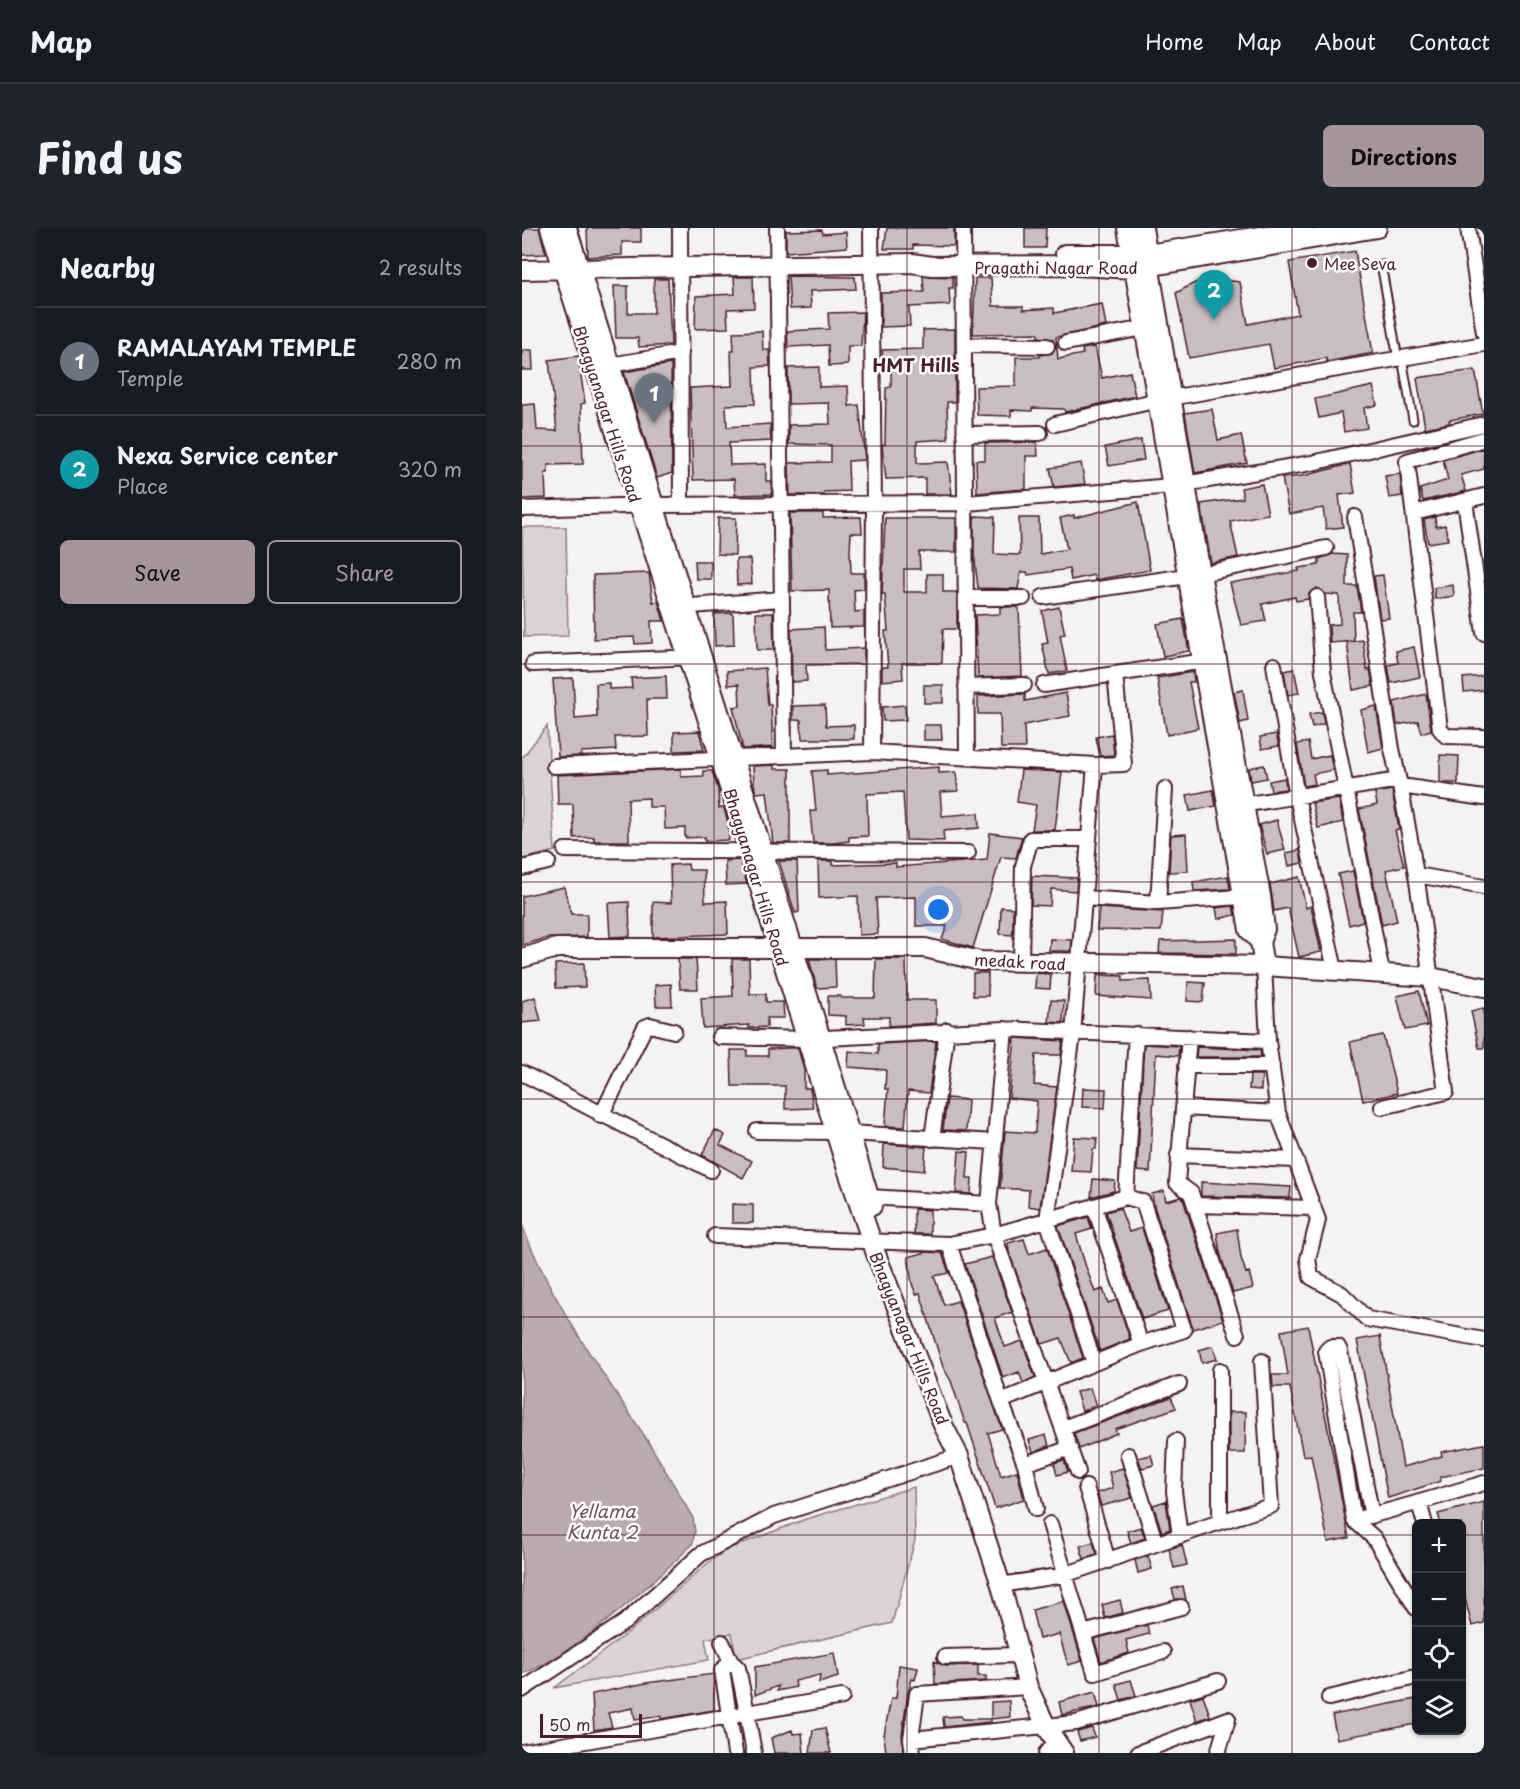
<!DOCTYPE html>
<meta charset="utf-8">
<style>
body{margin:0;font-family:"Playpen Sans",sans-serif;background:#20242c;color:#f1f3f6}
.controls{position:absolute;right:18px;bottom:18px;display:grid;overflow:hidden;border-radius:9px;box-shadow:0 2px 4px #0004}
.controls button{width:54px;height:54px;display:grid;place-items:center;padding:0;border:0;border-bottom:2px solid #363941;background:#171b24;color:#f1f3f6;font:30px sans-serif}
.scale{position:absolute;left:18px;bottom:15px;width:102px;box-sizing:border-box;padding-left:6px;border:3px solid #4a1f2b;border-top:0;font-size:16px;line-height:21px;white-space:nowrap;color:#4a1f2b;-webkit-text-stroke:4px #fff;paint-order:stroke}
.you{position:absolute;left:417px;top:682px;width:21px;height:21px;margin:-15px;border:4px solid #fff;border-radius:50%;background:#1a73e8;box-shadow:0 0 0 9px #1a73e833}
.badge{display:grid;place-items:center;width:39px;height:39px;border-radius:50%;background:#a6949b;color:#fff;font-size:20px;font-weight:700}
.pin{position:absolute;translate:-50% -50px;filter:drop-shadow(0 2px 3px #0008)}
.pin::after{content:'';position:absolute;top:32px;width:21px;height:18px;background:inherit;clip-path:polygon(0 0,100% 0,50% 100%)}
.list{margin:0;padding:0;list-style:none}
h2{display:flex;justify-content:space-between;align-items:center;height:78px;margin:0;padding:0 24px;font-size:26px}
h2 small{font-size:20px;font-weight:400;color:#9ea1a6}
.list li{display:grid;grid-template-columns:39px 1fr auto;gap:18px;align-items:center;box-sizing:border-box;height:108px;padding:0 24px;border-top:2px solid #363941}
.list b{display:block;font-size:22px;white-space:nowrap}
.list p{margin:0;font-size:20px;white-space:nowrap;color:#9ea1a6}
.list em{font-size:20px;font-style:normal;color:#9ea1a6}
.actions{display:flex;gap:12px;padding:18px 24px}
.actions a{flex:1;padding:14px 0;border:2px solid #a6949b;border-radius:9px;text-align:center;font-size:21px;color:#a6949b}
.actions .main{background:#a6949b;color:#111}
.icon{flex:none;width:33px;height:33px;fill:none;stroke:currentColor;stroke-width:2;stroke-linecap:round;stroke-linejoin:round}
.map{position:relative;flex:none;width:962px;height:1525px;overflow:hidden;border-radius:9px}
header{display:flex;align-items:center;gap:36px;box-sizing:border-box;height:84px;padding:0 30px;background:#171b24;border-bottom:2px solid #363941}
header strong{font-size:28px}
nav{display:flex;gap:33px;margin-inline-start:auto;font-size:21px}
.intro{display:flex;align-items:center;justify-content:space-between;box-sizing:border-box;height:144px;padding:0 36px}
h1{margin:0;font-size:42px}
.button{padding:15px 27px;border-radius:9px;background:#a6949b;color:#111;font-size:21px;font-weight:700}
main{display:flex;gap:36px;padding:0 36px}
aside{flex:1;background:#171b24;border-radius:9px;box-shadow:0 2px 4px #0004}
.map>svg:first-child{display:block}
.green{fill:#dbd2d5;stroke:#927880;stroke-width:1.5}
.water{fill:#baa9ae;stroke:#8d727a;stroke-width:1.5}
.building{fill:#cabdc1;stroke:#4a1f2b;stroke-width:1.5}
.lines{fill:none;stroke-linecap:round;stroke-linejoin:round}
.lane-casing{stroke:#4a1f2b;stroke-width:11}
.street-casing{stroke:#4a1f2b;stroke-width:18}
.secondary-casing{stroke:#4a1f2b;stroke-width:22}
.lane{stroke:#fff;stroke-width:7}
.street{stroke:#fff;stroke-width:14}
.secondary{stroke:#fff;stroke-width:18}
.grid{fill:none;stroke:#4a1f2b;stroke-width:1.5;stroke-opacity:0.55}
.poi-dot{fill:#4a1f2b;stroke:#fff;stroke-width:2}
.labels{text-anchor:middle;dominant-baseline:central;stroke-width:5;stroke-linejoin:round;paint-order:stroke}
.poi-label{font-size:16px;fill:#4a1f2b;stroke:#fff;text-anchor:start}
.street-label{font-size:16px;fill:#4a1f2b;stroke:#fff}
.neighbourhood-label{font-size:18px;font-weight:bold;fill:#4a1f2b;stroke:#fff}
.water-label{font-size:18px;font-style:italic;fill:#714f59;stroke:#fff}
</style>
<header>
<strong>Map</strong>
<nav><a>Home</a><a>Map</a><a>About</a><a>Contact</a></nav>
</header>
<div class="intro"><h1>Find us</h1><a class="button">Directions</a></div>
<main>
<aside>
<h2>Nearby<small>2 results</small></h2>
<ul class="list">
<li><span class="badge" style="background:#6b7280">1</span><div><b>RAMALAYAM TEMPLE</b><p>Temple</p></div><em>280 m</em></li>
<li><span class="badge" style="background:#0f9aa8">2</span><div><b>Nexa Service center</b><p>Place</p></div><em>320 m</em></li>
</ul>
<div class="actions"><a class="main">Save</a><a>Share</a></div>
</aside>
<div class="map">
<svg width="962" height="1525" viewBox="0 0 962 1525">
<rect width="100%" height="100%" fill="#f4f2f2"/>
<filter id="ink" filterUnits="userSpaceOnUse"><feTurbulence type="fractalNoise" baseFrequency=".0167" numOctaves="2"/><feDisplacementMap in="SourceGraphic" scale="12" xChannelSelector="R" yChannelSelector="G"/><feConvolveMatrix kernelMatrix="1 2 1 2 8 2 1 2 1" color-interpolation-filters="sRGB"/></filter>
<g filter="url(#ink)">
<path class="green" d="M0,299h44l2,109 -44,1z
M25,498l8,125 -33,8v-101z
M392,1259l1,53 -23,83 -156,36 -4,-26 -27,6 4,21 -155,28 75,-56 79,-69 20,-14 78,-30z"/>
<path class="water" d="M0,997c29,76 77,143 122,210 17,27 33,56 49,83l2,14 -3,13c-39,37 -120,113 -170,129z"/>
<path class="building" d="M0,0h17l7,26 -24,1z
M65,0h54v14h-19v13l-34,2z
M365,0h67v18l-41,-1v4h-29z
M503,0h21l-1,20h-20z
M300,2l1,4 23,-2 1,15 -61,5v-21z
M833,23l18,102 -46,9 -1,-4 -52,10 -5,-24 -80,14 -13,-65 28,-15 36,4 8,42 50,-10 -9,-52z
M266,48l67,1 1,12 -46,2 1,17 -21,1z
M401,48l30,1v11h-4l1,17 -41,2 1,19 -29,1v-34l43,-1z
M212,49h19l1,31 -27,1 1,19 -33,1 1,-33 39,-2z
M453,50h16l2,28h30v4l31,-2v5l48,-9 4,22 -50,11 2,22 25,-5 -1,-5 13,-2 7,31 28,-6 5,24 -70,16 -1,-3 -32,-1v3l-21,-1v6l-34,-1 -1,-28 40,-1v-29h24v-2l12,-2 4,-7 -4,-7 -14,-2v-4l-65,1z
M132,51h14l3,66 -32,2 -1,-9h-22l-2,-52h14v27h26z
M341,84l-2,34h-13v19l-19,1 -1,-21 -40,2 -1,-16 42,-2 -1,-16z
M433,101v73h-8l1,37 -31,2v22l31,-1 4,32h-27v-16l-39,1 -4,-34 3,-1 1,-56 5,-1v-25h-8l-1,-12 41,-1v-19z
M240,103l1,19h6l1,16 -16,1 1,37 -29,1 1,22 43,-3 1,17 -42,2 1,22 36,-1v17h5l1,13 -37,1 -1,-16 -41,1 -3,-92 42,-2 -1,-35h3l-1,-19z
M0,122h10l1,20h-11z
M56,128l7,47 -4,1 2,60 -35,1v8h-3l1,25 -24,1v-94l13,-1 2,26 20,1 -8,-71z
M149,136l1,109 -15,5 -33,-106z
M297,139v20l29,-1 1,20 10,-1 6,55 -17,1 1,30 -25,1v3h-34l-1,-32 42,-1v-17l-42,-1v-19l41,-1 -1,-21 -41,1v-36z
M953,142l8,44 -34,6 1,3 -25,5 -8,-50z
M851,158l4,19 -13,3 3,20 -23,4 -3,-19 -22,5 -4,-19z
M690,181l6,31 23,-5 6,28 -52,10 -10,-60z
M619,212l3,20 -35,6 -4,-19z
M515,214l1,14h-12v33l-49,4 -1,-33h9v-17z
M962,220v21l-23,6 5,16 -43,10 -3,-12 28,-9 -5,-20z
M559,235l4,21 -31,3 -4,-19z
M828,236l5,29 -16,2 4,32 -17,2 -3,-21 -34,6 -7,-36 21,-2z
M878,246l2,22 -13,2 -4,-22z
M740,256l6,30 -38,7 8,36 -27,6 -10,-59 42,-6 -2,-10z
M616,274l12,68 -55,10 -1,-5 -23,5 -2,-11 -41,6 -1,-3h-6l-3,17 -40,-1 -4,-36v-34l2,-2 19,1 -1,37 26,1 -1,-37h20l1,36 27,-5 -7,-31 14,-3v3z
M268,285h33v5l38,-1 1,16h-11l-1,18 1,22h13v16l-10,1 1,22 9,-1v16l-34,1 -1,-38 -37,1z
M913,289l1,10 9,-2 3,15 -20,3 -4,-23z
M196,290h18l-1,37 -18,-1z
M363,290h71v34h-37l1,17h-16v23h23v-18h16v18h14v37h-14l-1,34h-40l1,16 -21,2v-14h6l-3,-36h3l-3,-37h-3z
M810,326l15,1v31h10l4,26h-8l1,29 -24,2 -1,-18 11,-1 -1,-29 -14,-1 -8,-6 -8,5 -1,6 -12,2 -1,-4 -33,7 4,17 -25,4 -11,-42 69,-12 -1,-3 21,-3v-6z
M214,331h14l2,25 -15,1z
M173,333h16v18h-15z
M127,345l4,29 5,-1 6,20h-13l1,22 -17,1 -1,-7 -40,2 -1,-64z
M861,347l6,43 -9,1 -6,-43z
M931,357l1,11 -19,3 -1,-11z
M478,379h17l2,2 3,67 -44,2 -3,-63 25,-1z
M537,379l6,27 -5,1 7,36 -18,3 -7,-30 6,-1 -6,-32z
M211,385l1,32 -19,1 -1,-32z
M234,385h17l1,37h-17z
M661,391l6,32 -26,5 -6,-32z
M302,399l1,23 39,-2v16l-58,1 1,16 -15,1 -1,-53z
M841,412l4,30 3,-1 3,17 -20,4 -6,-48z
M892,419l6,30 -29,6 -3,-18 10,-2 -2,-12z
M243,440l3,37h3l2,42 -30,2 -10,-42 7,-1 -1,-22 -11,1 -1,-14z
M772,441l5,24 -11,2 -4,-24z
M671,444l1,10h-5l9,46 -31,7 -10,-57z
M144,448l1,23h-20l1,37 -33,1 1,13 -35,2v4l-23,1 -5,-78 20,-1 2,41 22,-2 -1,-33 13,-1v6l23,-1 -1,-10z
M962,448v14l-20,2 -1,-14z
M402,457h19v18h-19z
M721,462l5,31 -8,2 -6,-31z
M544,465l4,23 -46,9 1,23h-24l-1,-34h-22v-18l47,-2v7z
M904,466l5,36 -9,3 -4,-12 -21,4 -3,-23z
M303,477l1,21 28,-1v14h-52l-1,-19h-8v-14z
M383,477l1,15 -23,1 -1,-14z
M854,478l7,42 -15,4 -7,-42z
M800,484l2,12 -12,3 -3,-13z
M402,497h17l1,15h-18z
M177,503l5,19 -30,1v-19z
M590,506l2,21 -14,1 -4,-19z
M754,506l3,12 -17,3 -2,-12z
M786,514l3,17 19,-4 3,15 -20,4 2,10 -11,2 -7,-42z
M918,527l19,1 -1,27h-18z
M252,537v4h16v74h-17l-6,-51 -11,1 -2,-9 -1,-18z
M742,537l3,13 -16,3 -2,-13z
M417,539v6l17,-1 2,19 -18,1 2,24 36,-3 1,15 -36,3 1,10 -38,-1 -3,-48 -36,2 1,42 -19,1v4l-16,2h-20l-3,-32h6l-4,-40 15,-1v5z
M159,541v8l23,-1 -1,-5h9l6,18 1,19h5l4,15 1,17 -24,1v-4l-20,1v-10l-20,1 -1,-22h-15v-9l-21,1 1,42h-35v-4l-20,1 -1,-34h-15l-1,-29z
M499,542l41,2 -7,58h-23l4,-25 -19,-3z
M763,550l1,11 -15,2 -2,-10z
M691,562l3,16 -26,5 -3,-16z
M870,562l7,39 -4,1 9,36 -18,4 11,51 -15,4 -23,-116 18,-4 -2,-12z
M817,571l4,23 -25,6 -6,-25z
M755,592l8,30 -18,4 -8,-29z
M468,605l32,4 -6,21 -15,-1 -28,91 -31,-9 5,-13h-31v-29l-40,1 2,36 -19,1 -1,-39 -39,2 -1,-37h15v4l63,-2v4l91,-7z
M664,606l2,37 -19,1 2,-37z
M778,622l2,13 -13,3 -3,-13z
M218,632l7,24 -21,1 -1,-24z
M257,633h18l2,51 -4,1z
M166,636l1,6h15l1,32 22,-1 1,33 -75,3v-35l18,1 -1,-38z
M831,643l10,50 -14,4 -11,-51z
M510,648l45,2 -1,13 -25,-2 -1,17 -19,-1z
M706,648l2,13 -36,2 -1,-9z
M777,649l7,31 5,-2 10,46 -22,5 -11,-49 -14,3 -4,-27z
M42,659l7,27h16v23l-40,1 -25,7v-49z
M107,674l1,34 -20,1 -2,-34z
M711,678l2,9 -17,4 -2,-11z
M479,679l12,1v27l-13,-1z
M577,680l64,4 -2,19 -64,-1z
M528,711l22,1 -1,11h-22z
M714,711v15l-77,-1 1,-12z
M156,731h18l2,30h-18z
M210,731h17l1,35h16v8h17l1,16h-17v9l-18,1v-3l-46,3 -2,-30 32,-2z
M287,731h26l1,28 -19,1z
M354,731h30l1,41h29v23l-47,3v-9h-25l1,7 -19,1v-9l-18,-1v-19h13v2h34z
M62,735l1,24 -29,1 -1,-24z
M451,745h15v23h-15z
M514,745l15,1 -1,15 -15,-1z
M575,747l26,1v5l27,-1 1,20 -55,-4z
M666,754l17,1 -2,19 -16,-1z
M149,756l1,22h-16l-1,-21z
M897,763l8,35 -22,4 -8,-34z
M13,769l6,24 -19,2v-22z
M529,772l13,1 -1,22 -14,-1z
M962,780v40h-5l-8,-37z
M861,807l14,58 -34,8 -13,-59z
M493,810l48,3 -2,14h-25l-2,30 23,2 -17,121 -12,-2 1,-16 -29,-2 5,-57 30,2 2,-32 -28,-3z
M414,813l-7,52 -21,-2 -3,36 -20,-1 3,-37h-3l1,-19 -38,-3 1,-16 29,3v-10z
M622,816l35,2 -1,10 -22,-2 -6,118 -13,-1z
M675,819l63,3 1,7h-65z
M268,820h8l6,22v18h6l3,20 -28,1v-23h-53l-1,-36h16v6h21v-7z
M728,847h12l-1,15 -12,-1z
M561,860l23,1 -1,19 -23,-1z
M425,870l21,2 -2,31 -23,-1z
M193,902l10,5 -5,10 32,16 -9,17 -41,-23z
M552,909l23,1 -1,11h-3l-2,23 -20,-1z
M362,916l42,3 -2,24 -41,-4z
M437,923l10,1 -2,26h5l-1,16 -15,-1z
M571,951l22,2 -1,10 -23,6z
M679,954l90,5 -1,11 -89,-2z
M642,963l2,10 15,-4 2,2 40,121 -30,9 -39,-123 -2,-12z
M210,976l21,1v18h-21z
M598,980l9,24 13,-4 26,83 -26,8 -36,-107z
M392,981l16,1v24h-16z
M566,989l4,12 -16,5 9,30 10,28 8,-3 5,14 9,-3 13,39 -30,12 -42,-125z
M715,1001l4,29 5,15 3,-1 4,16 -20,5 -13,-40 -3,-20z
M502,1011l5,15 18,-6 36,110 -12,5 -10,-25 -19,6 -33,-92 -1,-9z
M405,1024l15,1 7,20 -15,3 10,29 14,-4 44,128 -14,4 13,43 16,-5 7,28 -18,6 -11,3 -28,-85h-2l-14,-42 -8,-14 -23,-74 -4,1 -4,-10 -4,-27z
M470,1029l20,55 -17,6 10,29 17,-6 13,36 -12,6 -4,-11 -16,6 -38,-114z
M786,1098l41,212 -21,4 -17,-87 -8,1 -13,-69h-17l-1,-12h16l-7,-44z
M858,1108l23,131 39,-11 -1,-4 43,-8v24l-44,9 1,4 -53,17 -31,-158z
M691,1118l4,13 -15,4 -3,-13z
M568,1160l6,18 -14,5 -6,-19z
M649,1169l5,11 -61,21 2,4 -38,16 -5,-16z
M707,1184h17l-1,41h-16z
M524,1207l3,11 -16,6 -4,-12z
M629,1227l3,10 -12,3 -4,-10z
M542,1232l4,12 -11,3 -3,-12z
M601,1240l9,30 -31,8 -4,-13 16,-5 -4,-16z
M644,1273l4,28 -8,3 -9,-27z
M962,1274v121l-12,3 -11,-43v-59h-20l-3,-10z
M619,1299l4,11 -14,5 -4,-12z
M571,1314l4,12 -13,5 -4,-13z
M660,1317l5,20 -13,3 -5,-19z
M626,1328l4,13 -14,4 -3,-13z
M661,1358l3,14 -11,-1 -3,-10z
M598,1372l3,13 -18,5 -3,-13z
M542,1373l18,60 -14,4 -9,-31 -20,5 -7,-29z
M625,1397l2,9 -23,6 3,13 -28,9 -7,-23z
M312,1425l4,24 -19,6 1,-8 -25,6 1,6 -19,4 1,-5 -23,9v-28z
M412,1433l11,5 33,-1v11h8v5l-51,3z
M377,1437l19,3 -3,12 -3,-1 -4,14 -6,42 2,18h-18l-2,-18 7,-37h5z
M192,1446v36l-53,9v-3l-26,4 -2,-12 -25,5 4,14 -18,3 -2,-36 54,-11z
M609,1452l5,16 -15,4 -5,-16z
M573,1464l4,15 -37,8 -3,-13z
M681,1467l7,21 -13,5 -7,-22z
M894,1471v25l-79,15 -5,-24z
M487,1473l1,16 -19,2v-17z
M439,1488l1,3h29v3l-47,5 -1,-10z
M303,1500l6,25h-21l3,-23z
M570,1500l3,9 -15,4 -3,-9z
M270,1502l1,4 9,-1 2,20h-30l-3,-15z"/>
<g class="lines">
<defs>
<path id="lane" d="M859,36l17,95
M880,130l11,62"/>
<path id="street" d="M158,0l1,276
M255,0l7,527
M349,0l3,276 -2,248
M441,0l4,529
M946,0l16,105
M544,115l78,-15
M442,117l83,1
M88,137l71,-12
M533,196l103,-24 326,-56
M442,206l76,-1
M962,211l-77,22 33,268 6,7 38,1
M943,273l19,132
M0,281l131,-4 313,-2 206,-17 140,-23 172,-39
M892,285l70,-17
M833,289l37,232c26,113 38,228 54,343l-64,15
M521,369l158,-23 125,-26
M795,369l6,75 59,300
M444,370h57
M157,379l102,-8
M11,436l162,-7
M752,437l23,132 38,173
M522,457l71,-11
M444,459l58,-2
M573,537l29,-1 -9,-90 97,-14
M32,538l318,-14 223,13 -22,269 -26,186 47,143
M879,558l83,12
M713,578l164,-26
M43,622l403,3
M0,640l26,-6
M895,647l67,12
M562,670l74,5 95,-7
M636,675l7,-114
M499,733l2,-95 8,-27h58
M742,738l4,75 10,72 40,107 -10,39 3,18 31,17 25,25 117,21
M197,809l87,2 199,-10 263,12
M667,809l-12,146 14,10 46,142
M664,838h86
M0,845l189,97
M661,880l95,5
M79,888l44,-89 5,-2 24,6
M235,903l77,1 160,10
M410,911l15,-109
M656,927l117,5
M347,969l120,7 16,-175
M604,969l10,-163
M467,976l5,31 84,237
M673,977l119,3
M572,978l47,138
M193,1008l234,8 45,-9 132,-38 17,5 41,128 -43,14 -140,57
M427,1016l52,157 24,63 11,45
M541,1200l116,-44
M654,1213l-2,50 6,45
M606,1227l28,89
M503,1236l45,-16
M564,1259l22,74
M897,1275l6,21
M850,1288l-32,-165 -2,-4h-8l-4,4 28,169c44,-11 87,-24 130,-37
M832,1292l20,18 42,70
M698,1294l51,-16 -9,-145
M528,1296l45,149 68,-21
M479,1357l63,-10 156,-53v-152
M561,1405l98,-26
M423,1429l74,-2
M209,1434l-9,8 13,83
M0,1462l103,-68 76,-68 73,-38 185,-60
M807,1470l87,-21
M389,1511l165,-16 142,-42
M0,1524l225,-39 -9,-45 -7,-6 -9,-20
M232,1525l-7,-40 95,-16
M391,1525l-2,-14 6,-45 111,-7
M524,1525l11,-10
M616,1525l90,-34
M696,1525l10,-34"/>
<path id="secondary" d="M28,0l170,530 123,399 33,97 67,171 16,31 42,129 27,102 19,41 17,25
M45,0l226,719 79,259
M605,0l122,702 11,12 4,24
M621,0l58,346 60,322 4,33 -5,13
M543,26h83l155,-25
M0,42l390,-7 20,3 125,-1 78,4 242,-41
M0,730l35,-10h368l55,13 284,5 166,11 54,10"/>
</defs>
<use href="#lane" class="lane-casing"/>
<use href="#street" class="street-casing"/>
<use href="#secondary" class="secondary-casing"/>
<use href="#lane" class="lane"/>
<use href="#street" class="street"/>
<use href="#secondary" class="secondary"/>
</g>
</g>
<path class="grid" d="M192,0v1525M385,0v1525M577,0v1525M770,0v1525M0,218h962M0,436h962M0,654h962M0,871h962M0,1089h962M0,1307h894M940,1307h22"/>
<circle class="poi-dot" cx="790" cy="35" r="6"/>
<g class="labels">
<g class="poi-label">
<text x="802" y="35">Mee Seva</text>
</g>
<g class="street-label">
<text x="534" y="39">Pragathi Nagar Road</text>
<text transform="translate(86 186) rotate(72)">Bhagyanagar Hills Road</text>
<text transform="translate(235 649) rotate(73)">Bhagyanagar Hills Road</text>
<text transform="translate(498 733) rotate(3)">medak road</text>
<text transform="translate(388 1110) rotate(68)">Bhagyanagar Hills Road</text>
</g>
<g class="neighbourhood-label">
<text x="394" y="136">HMT Hills</text>
</g>
<g class="water-label">
<text x="80" y="1282">Yellama<tspan x="80" dy="21">Kunta 2</tspan></text>
</g>
</g>
</svg>
<div class="controls">
<button>+</button>
<button>−</button>
<button><svg class="icon" aria-label="locate" viewBox="0 0 24 24"><circle cx="12" cy="12" r="6"/><path d="M12 2v4M12 18v4M2 12h4M18 12h4"/></svg></button>
<button><svg class="icon" aria-label="layers" viewBox="0 0 24 24"><path d="M12 4l9 5-9 5-9-5zM3 14l9 5 9-5"/></svg></button>
</div>
<div class="scale">50 m</div>
<div class="you"></div>
<div class="pin badge" style="left:132px;top:195px;background:#6b7280">1</div>
<div class="pin badge" style="left:692px;top:92px;background:#0f9aa8">2</div>
</div>
</main>
